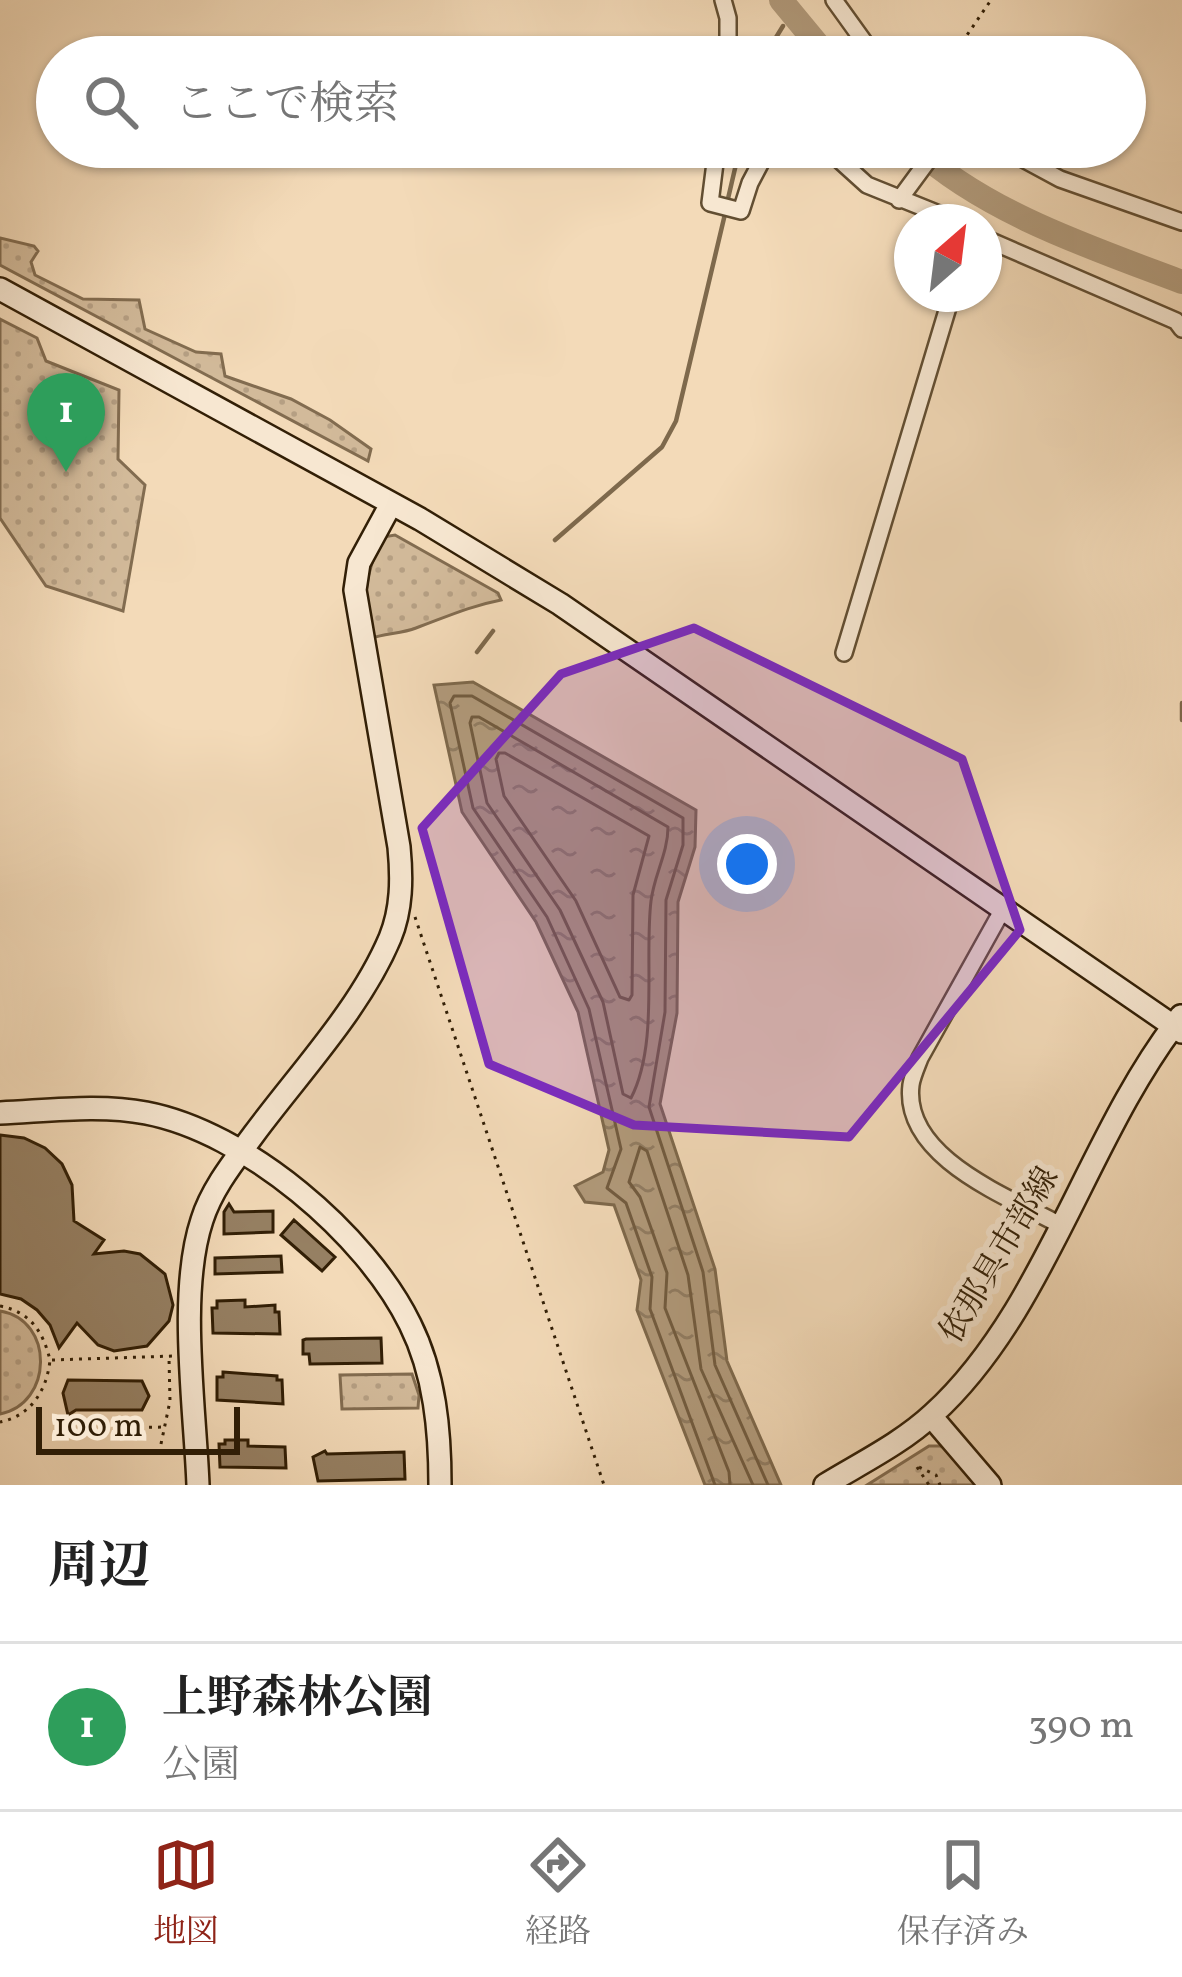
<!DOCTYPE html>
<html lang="ja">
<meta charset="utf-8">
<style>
body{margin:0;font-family:Vollkorn,"Noto Serif JP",serif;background:#f6f6f6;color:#222}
.compass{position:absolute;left:894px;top:204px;width:108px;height:108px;border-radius:50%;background:#fff;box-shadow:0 3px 9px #0004;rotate:28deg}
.scale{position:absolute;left:36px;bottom:30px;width:204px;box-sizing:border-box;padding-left:12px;border:6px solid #321f06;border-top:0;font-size:33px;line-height:42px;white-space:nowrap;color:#321f06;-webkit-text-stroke:9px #f7e7d1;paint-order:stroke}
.you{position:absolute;left:747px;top:864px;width:42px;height:42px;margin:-30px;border:9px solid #fff;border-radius:50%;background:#1a73e8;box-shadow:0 0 0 18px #1a73e833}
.badge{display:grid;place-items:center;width:78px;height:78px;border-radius:50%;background:#8f2418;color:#fff;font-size:39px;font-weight:700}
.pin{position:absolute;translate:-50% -99px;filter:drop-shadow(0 3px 6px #0008)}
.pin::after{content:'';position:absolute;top:63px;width:42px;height:36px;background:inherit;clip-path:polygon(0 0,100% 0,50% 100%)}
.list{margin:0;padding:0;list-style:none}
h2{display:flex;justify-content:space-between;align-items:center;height:156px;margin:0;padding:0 48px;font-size:51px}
h2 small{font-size:39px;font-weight:400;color:#767676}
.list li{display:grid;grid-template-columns:78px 1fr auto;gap:36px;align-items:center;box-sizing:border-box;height:168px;padding:0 48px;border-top:3px solid #e0e0e0}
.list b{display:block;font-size:45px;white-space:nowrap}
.list p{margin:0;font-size:39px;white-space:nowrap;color:#767676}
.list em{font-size:39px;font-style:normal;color:#767676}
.icon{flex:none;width:66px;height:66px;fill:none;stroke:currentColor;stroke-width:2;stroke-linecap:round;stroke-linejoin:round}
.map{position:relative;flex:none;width:1182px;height:1485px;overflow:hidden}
.search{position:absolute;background:#fff;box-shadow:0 3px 9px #0004;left:36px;right:36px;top:36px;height:132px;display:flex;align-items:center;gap:30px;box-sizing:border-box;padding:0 42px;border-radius:66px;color:#767676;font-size:45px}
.sheet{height:324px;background:#fff}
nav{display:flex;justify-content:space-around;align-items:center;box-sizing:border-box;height:168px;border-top:3px solid #e0e0e0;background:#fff;font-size:33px;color:#767676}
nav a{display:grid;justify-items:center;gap:6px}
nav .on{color:#8f2418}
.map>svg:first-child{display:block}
.park{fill:url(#park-dots);stroke:#826c50;stroke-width:3}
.water{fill:url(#water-ripples);stroke:#7e694c;stroke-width:3}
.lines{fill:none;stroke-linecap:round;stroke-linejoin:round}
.shore{stroke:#725c40;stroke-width:3}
.stream{stroke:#7e694c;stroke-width:4.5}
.river{stroke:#b19a7b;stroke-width:24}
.building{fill:#968063;stroke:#321f06;stroke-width:3}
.street-casing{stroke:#624e32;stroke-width:20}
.secondary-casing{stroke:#321f06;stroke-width:26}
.path{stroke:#321f06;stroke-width:3;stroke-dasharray:3 6;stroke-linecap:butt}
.street{stroke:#f7e7d1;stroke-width:15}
.secondary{stroke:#f7e7d1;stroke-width:21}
.marked{fill:#7b2cbf;fill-opacity:0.2;stroke:#7b2cbf;stroke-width:9;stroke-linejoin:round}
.labels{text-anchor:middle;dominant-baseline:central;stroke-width:12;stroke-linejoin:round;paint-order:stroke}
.street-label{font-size:33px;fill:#321f06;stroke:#f7e7d1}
</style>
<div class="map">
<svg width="1182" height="1485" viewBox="0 0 1182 1485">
<defs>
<pattern id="park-dots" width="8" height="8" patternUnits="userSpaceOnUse" patternTransform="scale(3)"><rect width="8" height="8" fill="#d2ba9a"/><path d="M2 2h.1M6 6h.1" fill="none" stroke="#b59f83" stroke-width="1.8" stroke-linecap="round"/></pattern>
<pattern id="water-ripples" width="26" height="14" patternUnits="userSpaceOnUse" patternTransform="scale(3)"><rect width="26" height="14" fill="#b19a7b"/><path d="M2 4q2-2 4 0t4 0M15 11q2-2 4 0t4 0" fill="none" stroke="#917d63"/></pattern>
</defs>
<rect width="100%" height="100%" fill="#f3dab8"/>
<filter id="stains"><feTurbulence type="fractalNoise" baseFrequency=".00167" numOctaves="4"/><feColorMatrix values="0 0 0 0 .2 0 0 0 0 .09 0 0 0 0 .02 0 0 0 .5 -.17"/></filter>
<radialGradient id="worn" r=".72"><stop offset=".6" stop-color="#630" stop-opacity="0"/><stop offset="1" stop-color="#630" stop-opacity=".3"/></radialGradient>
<path class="park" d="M0,238l34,8 4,5 -7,11 4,13 48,24 56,1 6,29 51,23 25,2 4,22 66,23 39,21 41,29 -3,12 -368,-196z
M0,319l37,19 9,23 73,29 -1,69 27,26 -22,126 -77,-25 -46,-68z
M395,535l103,58 3,7c-31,6 -55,17 -85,28 -15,6 -31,5 -47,11 -5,-43 -6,-62 14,-102z
M0,1311c55,9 53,93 0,103z
M412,1374l7,21 -1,13 -76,1 -2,-34z
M929,1446h17l30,39h-109z"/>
<path class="water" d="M473,682l223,128 -1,37 -17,55 -1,111 -17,91 55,165 12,92 54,124h-76l-68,-175 4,-30 -27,-75 -29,-3 -10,-16 28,-14 6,-22 -31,-138 -42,-90 -74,-110 -28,-127z"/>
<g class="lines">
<path class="shore" d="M472,717h7l189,110c0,26 -14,48 -17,74 -7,58 8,143 -20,197l-8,-4 -20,-92 -43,-92 -73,-107 -17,-80z
M499,753h6l144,83 -16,59 -1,100 -3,5 -9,-3 -44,-96 -72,-105 -8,-37z
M715,1485l-65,-176 2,-32 -26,-74 -19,-15 14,-39 -32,-140 -42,-92 -74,-109 -23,-105 4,-7h18l211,122v27l-17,55 -1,112 -16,95 54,165 12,93 53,120
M730,1485l-1,-13 -64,-164 2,-35 -27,-76 -11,-15 11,-35 7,4 41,124 13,94 52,116"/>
<path class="stream" d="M764,57l19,-31
M727,203l13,-56
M555,540l107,-93 14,-26 49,-207
M477,652l16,-21
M1182,703v17"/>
<path class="river" d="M781,0l47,57
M914,147c72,66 178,101 268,135"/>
</g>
<path class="building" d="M0,1135l24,3 21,10 17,16 10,21 2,36 30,19 -10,14 30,-3 16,3 25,20 8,31 -4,16 -22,25 -33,5 -16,-6 -21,-22 -18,25 -9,-23 -13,-15 -16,-11 -21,-5z
M229,1204l5,8 39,-1v21l-49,2v-22z
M294,1220l41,37 -13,14 -41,-36z
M281,1256l1,16 -67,2v-16z
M245,1300v7l30,-2v7h4l1,22 -67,-1 -1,-25h5v-7z
M381,1338l1,25 -72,1 -1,-10h-6v-14l3,-1z
M223,1372l54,4v4h5l1,24 -66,-4v-23h6z
M68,1380l74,1 7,15 -7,14h-66l-8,5 -5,-22z
M225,1440h23v6l37,1 1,21 -66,-1 -1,-23h6z
M325,1451l2,3 77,-2 1,27 -87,2 -5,-24z"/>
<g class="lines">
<defs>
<path id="street" d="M723,0l5,18v39
M834,0l41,57
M717,147l-7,56 31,8 9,-28 19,-36
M825,147l42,38 72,29 10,8
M1001,147l59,32 122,43
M899,200l39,-53
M984,238l192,83 6,8
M844,653l108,-359
M1003,909l-83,149c-3,8 -8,19 -9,27 -9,73 98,112 149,140"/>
<path id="secondary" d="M0,289l420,230 140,85 622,428
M0,1113c47,-2 100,-9 146,0 100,19 220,121 264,211 25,50 30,107 30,161
M931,1416l59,69
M198,1485c-3,-78 -20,-193 4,-265 10,-32 33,-60 52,-86 46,-62 106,-125 136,-196 12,-29 12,-60 9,-91l-44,-257 4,-27 32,-59
M825,1485c36,-22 77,-42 108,-71 113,-103 154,-279 248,-398"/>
</defs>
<use href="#street" class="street-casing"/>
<use href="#secondary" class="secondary-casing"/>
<path class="path" d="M952,57l39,-57
M415,917l189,568
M0,1306c30,6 43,25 50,54 -3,30 -19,56 -50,62
M52,1360l122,-4
M122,1428l42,-1
M161,1444l9,-43 -1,-43
M917,1467l12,18
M919,1467l17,8 4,10"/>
<use href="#street" class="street"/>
<use href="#secondary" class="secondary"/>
</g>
<path class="marked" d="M694,628l268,131 58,171 -171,207 -215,-12 -145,-61 -67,-236 139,-154z"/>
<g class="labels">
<g class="street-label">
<text transform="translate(1001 1256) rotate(-59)">依那具市部線</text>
</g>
</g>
<rect width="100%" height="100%" filter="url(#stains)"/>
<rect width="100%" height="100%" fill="url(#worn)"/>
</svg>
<svg class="compass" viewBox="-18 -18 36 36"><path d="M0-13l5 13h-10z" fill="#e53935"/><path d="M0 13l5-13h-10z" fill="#767676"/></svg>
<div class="scale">100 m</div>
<div class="you"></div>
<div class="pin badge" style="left:66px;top:472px;background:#2e9e5b">1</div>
<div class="search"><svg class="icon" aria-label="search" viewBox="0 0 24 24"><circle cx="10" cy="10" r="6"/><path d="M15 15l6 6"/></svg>ここで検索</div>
</div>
<section class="sheet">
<h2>周辺<small></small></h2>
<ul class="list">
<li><span class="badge" style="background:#2e9e5b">1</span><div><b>上野森林公園</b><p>公園</p></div><em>390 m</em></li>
</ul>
</section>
<nav>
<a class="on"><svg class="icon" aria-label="map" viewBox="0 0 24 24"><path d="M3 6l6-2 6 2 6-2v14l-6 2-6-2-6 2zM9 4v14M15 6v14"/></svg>地図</a>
<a><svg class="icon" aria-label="directions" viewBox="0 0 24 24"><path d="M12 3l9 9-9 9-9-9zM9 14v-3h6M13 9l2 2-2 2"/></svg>経路</a>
<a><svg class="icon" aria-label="saved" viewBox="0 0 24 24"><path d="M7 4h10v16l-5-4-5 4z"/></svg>保存済み</a>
</nav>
